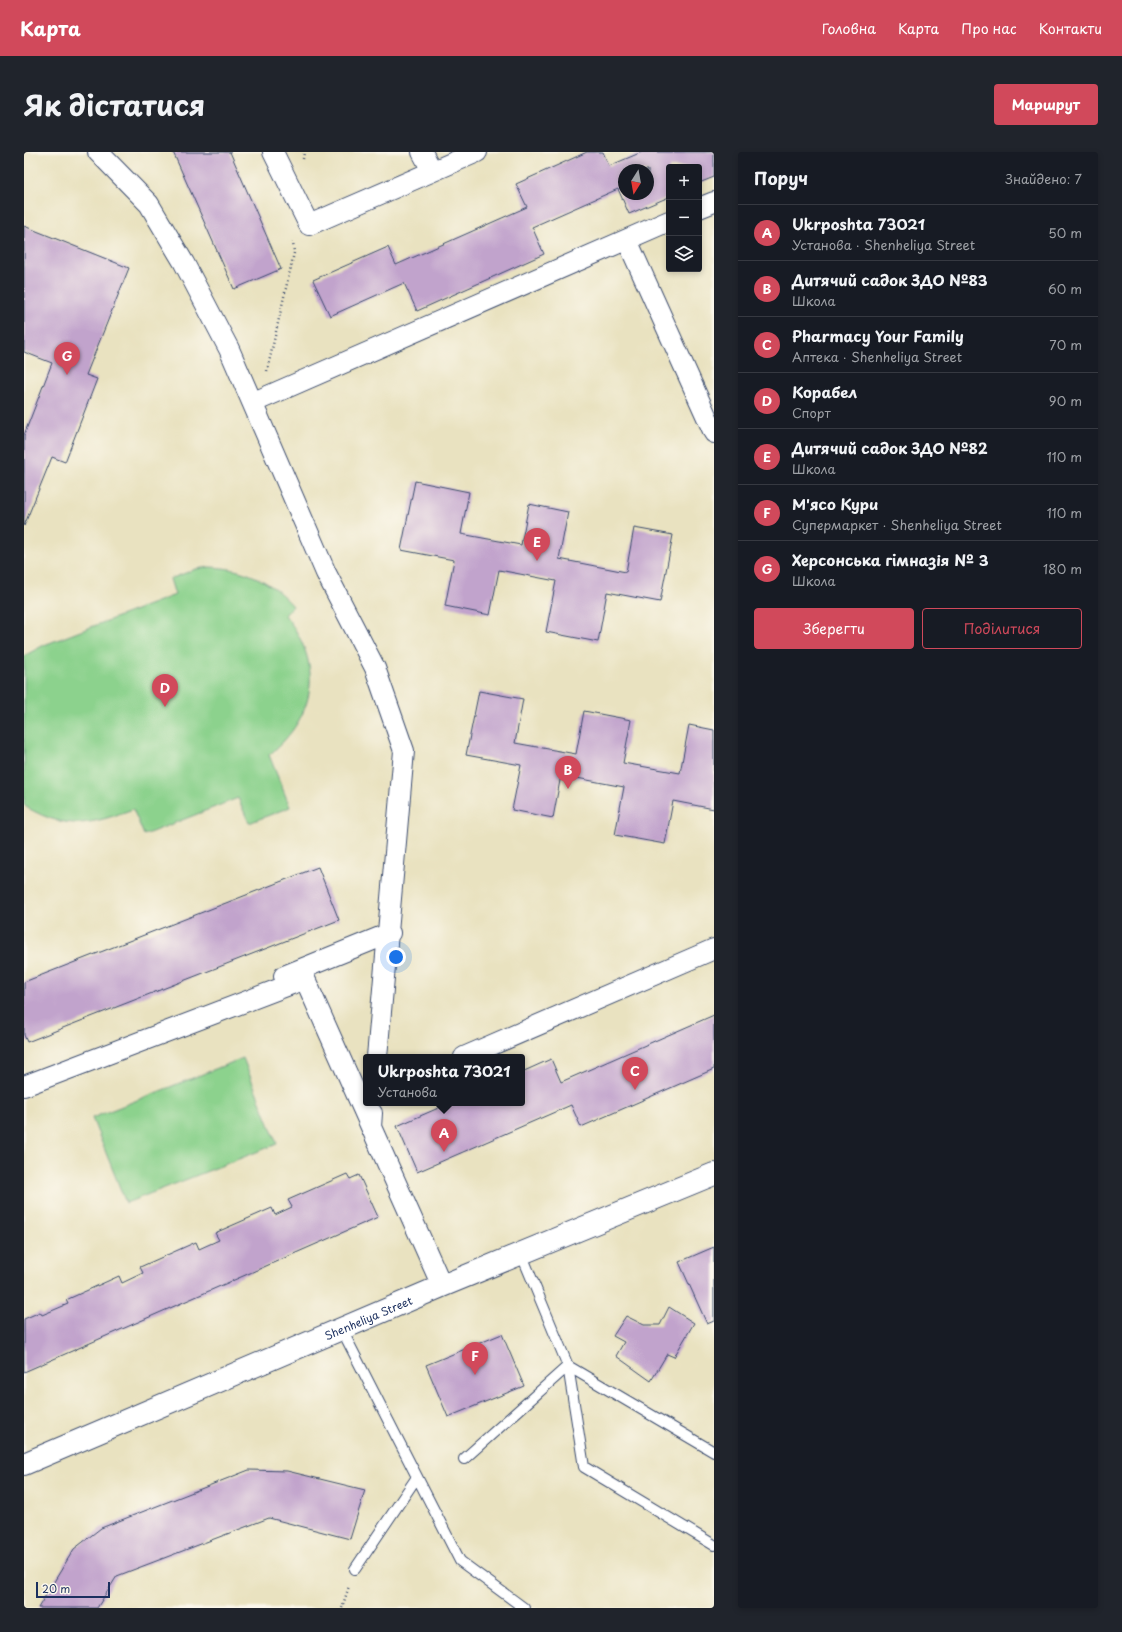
<!DOCTYPE html>
<html lang="uk">
<meta charset="utf-8">
<style>
body{margin:0;font-family:"Playpen Sans",sans-serif;background:#20242c;color:#f1f3f6}
.controls{position:absolute;right:12px;top:12px;display:grid;overflow:hidden;border-radius:4px;box-shadow:0 2px 6px #0003}
.controls button{width:36px;height:36px;display:grid;place-items:center;padding:0;border:0;border-bottom:1px solid #363941;background:#171b24;color:#f1f3f6;font:20px sans-serif}
.compass{position:absolute;left:594px;top:12px;width:36px;height:36px;border-radius:50%;background:#171b24;box-shadow:0 2px 6px #0003;rotate:191deg}
.scale{position:absolute;left:12px;bottom:10px;width:74px;box-sizing:border-box;padding-left:4px;border:2px solid #1b2f5e;border-top:0;font-size:11px;line-height:14px;white-space:nowrap;color:#1b2f5e;-webkit-text-stroke:3px #fbf7ec;paint-order:stroke}
.you{position:absolute;left:372px;top:805px;width:14px;height:14px;margin:-10px;border:3px solid #fff;border-radius:50%;background:#1a73e8;box-shadow:0 0 0 6px #1a73e833}
.badge{display:grid;place-items:center;width:26px;height:26px;border-radius:50%;background:#d1495b;color:#fff;font-size:13px;font-weight:700}
.pin{position:absolute;translate:-50% -33px;filter:drop-shadow(0 1px 2px #0008)}
.pin::after{content:'';position:absolute;top:21px;width:14px;height:12px;background:inherit;clip-path:polygon(0 0,100% 0,50% 100%)}
.popup{position:absolute;left:339px;top:902px;width:162px;height:52px;box-sizing:border-box;display:grid;place-content:center;border-radius:4px;background:#171b24;filter:drop-shadow(0 1px 3px #0005);font-size:13px;white-space:nowrap;color:#9ea1a6}
.popup b{font-size:15px;color:#f1f3f6}
.popup::after{content:'';position:absolute;left:50%;top:100%;margin-left:-8px;border:8px solid transparent;border-top-color:#171b24}
.list{margin:0;padding:0;list-style:none}
h2{display:flex;justify-content:space-between;align-items:center;height:52px;margin:0;padding:0 16px;font-size:17px}
h2 small{font-size:13px;font-weight:400;color:#9ea1a6}
.list li{display:grid;grid-template-columns:26px 1fr auto;gap:12px;align-items:center;box-sizing:border-box;height:56px;padding:0 16px;border-top:1px solid #363941}
.list b{display:block;font-size:15px;white-space:nowrap}
.list p{margin:0;font-size:13px;white-space:nowrap;color:#9ea1a6}
.list em{font-size:13px;font-style:normal;color:#9ea1a6}
.actions{display:flex;gap:8px;padding:12px 16px}
.actions a{flex:1;padding:9px 0;border:1px solid #d1495b;border-radius:4px;text-align:center;font-size:14px;color:#d1495b}
.actions .main{background:#d1495b;color:#fff}
.icon{flex:none;width:22px;height:22px;fill:none;stroke:currentColor;stroke-width:2;stroke-linecap:round;stroke-linejoin:round}
.map{position:relative;flex:none;width:690px;height:1456px;overflow:hidden;border-radius:4px}
header{display:flex;align-items:center;gap:24px;box-sizing:border-box;height:56px;padding:0 20px;background:#d1495b;color:#fff}
header strong{font-size:19px}
nav{display:flex;gap:22px;margin-inline-start:auto;font-size:14px}
.intro{display:flex;align-items:center;justify-content:space-between;box-sizing:border-box;height:96px;padding:0 24px}
h1{margin:0;font-size:28px}
.button{padding:10px 18px;border-radius:4px;background:#d1495b;color:#fff;font-size:14px;font-weight:700}
main{display:flex;gap:24px;padding:0 24px}
aside{flex:1;background:#171b24;border-radius:4px;box-shadow:0 2px 6px #0003}
.map>svg:first-child{display:block}
.green{fill:#8cd28d;stroke:#548076}
.building{fill:#c1a3cc;fill-rule:evenodd}
.lines{fill:none;stroke-linecap:round;stroke-linejoin:round}
.service-casing{stroke:#3a4a6d;stroke-width:12}
.minor-casing{stroke:#3a4a6d;stroke-width:22}
.tertiary-casing{stroke:#3a4a6d;stroke-width:24}
.path{stroke:#3a4a6d;stroke-width:2.5;stroke-dasharray:1 3;stroke-linecap:butt}
.service{stroke:#fff;stroke-width:10}
.minor{stroke:#fff;stroke-width:20}
.tertiary{stroke:#fff;stroke-width:22}
.labels{text-anchor:middle;dominant-baseline:central;stroke-width:3.5;stroke-linejoin:round;paint-order:stroke}
.street-label{font-size:11px;fill:#1b2f5e;stroke:#fbf7ec}
</style>
<header>
<strong>Карта</strong>
<nav><a>Головна</a><a>Карта</a><a>Про нас</a><a>Контакти</a></nav>
</header>
<div class="intro"><h1>Як дістатися</h1><a class="button">Маршрут</a></div>
<main>
<div class="map">
<svg width="690" height="1456" viewBox="0 0 690 1456">
<rect width="100%" height="100%" fill="#fbf7ec"/>
<filter id="ink" filterUnits="userSpaceOnUse"><feTurbulence type="fractalNoise" baseFrequency=".025" numOctaves="2"/><feDisplacementMap in="SourceGraphic" scale="8" xChannelSelector="R" yChannelSelector="G"/><feConvolveMatrix kernelMatrix="1 2 1 2 8 2 1 2 1" color-interpolation-filters="sRGB"/></filter>
<filter id="wash" filterUnits="userSpaceOnUse"><feTurbulence type="fractalNoise" baseFrequency=".012" numOctaves="4" result="noise"/><feDisplacementMap in="SourceGraphic" scale="16" xChannelSelector="R" yChannelSelector="G"/><feGaussianBlur stdDeviation="0.9" result="paint"/><feColorMatrix in="noise" values="0 0 0 0 0 0 0 0 0 0 0 0 0 0 0 0 0 1.4 0 .05"/><feComposite in="paint" operator="in"/></filter>
<g filter="url(#wash)">
<rect width="100%" height="100%" fill="#e9e2c0"/>
<path class="green" d="M185,415c35,1 61,13 84,39l-8,9c39,50 32,100 -16,140l21,52 -41,16 -11,-25 -94,37 -11,-26c-43,16 -65,22 -107,-2l-2,-2v-149l20,-11 131,-50 -5,-16 26,-10z
M219,906l34,86 -151,59 -34,-85z"/>
<g id="blocks">
<path class="building" d="M149,0h57l51,117 -47,20z
M563,0h16l6,14 33,-14h72v25l-15,6v-16h-30v30l-40,17 -11,-25 -86,38 12,27 -127,57 -13,-28 -74,33 -17,-36 75,-33 8,18 131,-58 -11,-23zM600,18h24v24h-24z
M0,74l105,42 -43,107 11,4 -32,83 -13,-5 -28,69v-91l28,-72 -28,-11z
M391,329l54,11 -8,42 60,11 8,-41 39,8 -9,47 67,13 8,-44 39,7 -13,67 -53,-10 -9,50 -52,-10 10,-51 -57,-11 -9,45 -45,-9 9,-46 -53,-10z
M455,539l44,8 -8,44 61,11 8,-43 47,9 -8,43 57,10 9,-48 25,5v79l-41,-8 -8,43 -50,-9 9,-48 -63,-12 -8,43 -41,-8 9,-45 -55,-10z
M294,715l21,53 -312,122 -3,-7v-53z
M690,863v54l-133,58 -10,-22 -154,67 -20,-46 53,-23h72v-31l29,-13 10,23z
M323,1022l3,5 9,-4 19,42 -354,155v-53l16,-7 2,3 26,-11 -2,-4 53,-24 3,7 21,-10 -3,-6 56,-25 3,7 20,-9 -4,-7 57,-25 3,7 17,-8 -4,-7z
M690,1095v74l-7,3 -28,-62z
M645,1155l25,16 -20,34 -7,-3 -16,27 -35,-25 8,-14 -11,-6 13,-20 18,9h16z
M478,1182l22,52 -76,31 -22,-52z
M225,1318l38,1 78,19 -15,49 -81,-21 -152,58 -20,32h-59l36,-59 27,-21z"/>
</g>
</g>
<g filter="url(#ink)">
<use href="#blocks" fill-opacity="0" stroke="#3a4a6d" stroke-width="1"/>
<g class="lines">
<defs>
<path id="service" d="M497,1101l47,113 146,86
M318,1178l118,231 64,47
M544,1214l16,101 130,78
M440,1307l104,-93
M331,1417l62,-92"/>
<path id="minor" d="M74,0l51,52 35,59 45,86 97,224 49,95 29,83 -27,306
M249,0l36,73 168,-73
M398,0l10,19
M675,56l15,-6
M603,88l87,193
M230,250l415,-181
M260,824l106,-43
M440,905l250,-108
M0,934l281,-107 66,148
M348,961l-1,14 71,159"/>
<g id="tertiary">
<path id="s1" d="M0,1312l418,-178 272,-112"/>
</g>
</defs>
<use href="#service" class="service-casing"/>
<use href="#minor" class="minor-casing"/>
<use href="#tertiary" class="tertiary-casing"/>
<path class="path" d="M279,7l1,-7
M243,219l27,-118 -1,-11
M318,1456l7,-22"/>
<use href="#service" class="service"/>
<use href="#minor" class="minor"/>
<use href="#tertiary" class="tertiary"/>
</g>
</g>
<g class="labels">
<g class="street-label">
<text stroke="none"><textPath href="#s1" startOffset="374">Shenheliya Street</textPath></text>
</g>
</g>
</svg>
<div class="controls">
<button>+</button>
<button>−</button>
<button><svg class="icon" aria-label="layers" viewBox="0 0 24 24"><path d="M12 4l9 5-9 5-9-5zM3 14l9 5 9-5"/></svg></button>
</div>
<svg class="compass" viewBox="-18 -18 36 36"><path d="M0-13l5 13h-10z" fill="#e53935"/><path d="M0 13l5-13h-10z" fill="#9ea1a6"/></svg>
<div class="scale">20 m</div>
<div class="you"></div>
<div class="pin badge" style="left:420px;top:1000px">A</div>
<div class="popup"><b>Ukrposhta 73021</b>Установа</div>
<div class="pin badge" style="left:544px;top:637px">B</div>
<div class="pin badge" style="left:611px;top:938px">C</div>
<div class="pin badge" style="left:141px;top:555px">D</div>
<div class="pin badge" style="left:513px;top:409px">E</div>
<div class="pin badge" style="left:451px;top:1223px">F</div>
<div class="pin badge" style="left:43px;top:223px">G</div>
</div>
<aside>
<h2>Поруч<small>Знайдено: 7</small></h2>
<ul class="list">
<li><span class="badge">A</span><div><b>Ukrposhta 73021</b><p>Установа · Shenheliya Street</p></div><em>50 m</em></li>
<li><span class="badge">B</span><div><b>Дитячий садок ЗДО №83</b><p>Школа</p></div><em>60 m</em></li>
<li><span class="badge">C</span><div><b>Pharmacy Your Family</b><p>Аптека · Shenheliya Street</p></div><em>70 m</em></li>
<li><span class="badge">D</span><div><b>Корабел</b><p>Спорт</p></div><em>90 m</em></li>
<li><span class="badge">E</span><div><b>Дитячий садок ЗДО №82</b><p>Школа</p></div><em>110 m</em></li>
<li><span class="badge">F</span><div><b>М'ясо Кури</b><p>Супермаркет · Shenheliya Street</p></div><em>110 m</em></li>
<li><span class="badge">G</span><div><b>Херсонська гімназія № 3</b><p>Школа</p></div><em>180 m</em></li>
</ul>
<div class="actions"><a class="main">Зберегти</a><a>Поділитися</a></div>
</aside>
</main>
